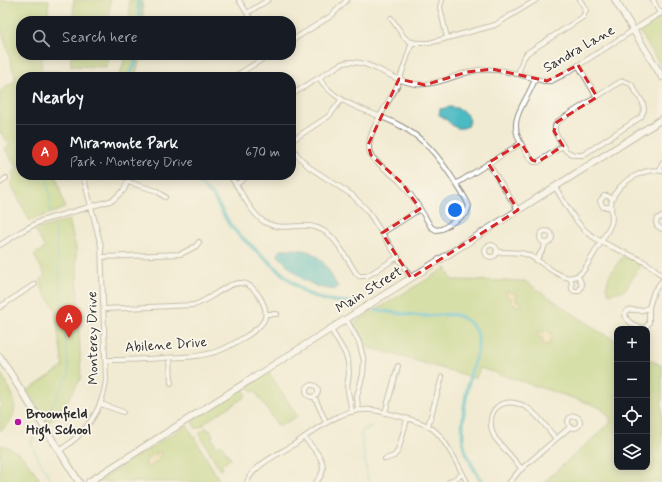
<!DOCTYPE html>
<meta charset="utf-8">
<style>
body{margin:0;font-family:Mynerve,sans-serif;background:#20242c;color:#f1f3f6}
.controls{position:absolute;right:12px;bottom:12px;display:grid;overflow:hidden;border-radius:8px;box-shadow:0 2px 10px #0003}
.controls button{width:36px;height:36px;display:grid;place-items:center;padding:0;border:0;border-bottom:1px solid #363941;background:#171b24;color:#f1f3f6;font:20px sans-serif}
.you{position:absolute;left:455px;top:210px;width:14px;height:14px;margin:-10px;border:3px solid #fff;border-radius:50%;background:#1a73e8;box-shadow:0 0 0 6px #1a73e833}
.badge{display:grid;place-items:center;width:26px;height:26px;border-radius:50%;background:#d93025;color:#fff;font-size:13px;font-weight:700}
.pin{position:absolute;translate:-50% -33px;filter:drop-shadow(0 1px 2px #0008)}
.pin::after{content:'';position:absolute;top:21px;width:14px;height:12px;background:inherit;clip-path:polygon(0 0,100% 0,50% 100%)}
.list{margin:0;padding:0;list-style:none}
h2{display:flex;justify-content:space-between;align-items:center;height:52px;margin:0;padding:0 16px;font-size:17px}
h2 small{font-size:13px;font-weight:400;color:#9ea1a6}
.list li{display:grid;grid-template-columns:26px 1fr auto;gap:12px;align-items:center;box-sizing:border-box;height:56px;padding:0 16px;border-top:1px solid #363941}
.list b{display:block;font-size:15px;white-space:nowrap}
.list p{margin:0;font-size:13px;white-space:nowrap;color:#9ea1a6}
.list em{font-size:13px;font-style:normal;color:#9ea1a6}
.icon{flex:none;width:22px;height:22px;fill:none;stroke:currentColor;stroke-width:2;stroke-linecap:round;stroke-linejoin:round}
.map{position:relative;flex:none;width:662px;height:482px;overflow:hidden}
.search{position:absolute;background:#171b24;box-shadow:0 2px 10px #0003;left:16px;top:16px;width:280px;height:44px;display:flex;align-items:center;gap:10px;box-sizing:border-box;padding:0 14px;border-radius:16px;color:#9ea1a6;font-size:15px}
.panel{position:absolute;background:#171b24;box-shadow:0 2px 10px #0003;left:16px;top:72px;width:280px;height:108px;border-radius:16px}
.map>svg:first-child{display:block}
.green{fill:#b6d075;stroke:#707e50}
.sand{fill:#eeda9e;stroke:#8c8264}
.water{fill:#4bbac3;stroke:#3b7277}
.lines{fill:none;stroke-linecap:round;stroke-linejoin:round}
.stream{stroke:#4bbac3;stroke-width:1}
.canal{stroke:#4bbac3;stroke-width:4}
.street-casing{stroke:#8e8b7f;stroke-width:6}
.secondary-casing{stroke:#8e8b7f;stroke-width:8}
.street{stroke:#fff;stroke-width:4}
.secondary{stroke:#fff;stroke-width:6}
.marked{fill:none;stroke:#d62828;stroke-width:3;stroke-dasharray:8 5;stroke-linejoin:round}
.poi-dot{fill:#b5179e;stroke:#fbf7ec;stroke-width:1.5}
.labels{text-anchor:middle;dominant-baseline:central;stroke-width:3.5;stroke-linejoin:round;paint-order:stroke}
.street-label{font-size:14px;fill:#2b2b2b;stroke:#fbf7ec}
.poi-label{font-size:14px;font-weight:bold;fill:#2b2b2b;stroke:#fbf7ec;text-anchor:start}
</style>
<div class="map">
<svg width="662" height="482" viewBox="0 0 662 482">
<rect width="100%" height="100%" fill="#fbf7ec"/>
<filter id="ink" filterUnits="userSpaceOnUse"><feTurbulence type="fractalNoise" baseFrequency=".025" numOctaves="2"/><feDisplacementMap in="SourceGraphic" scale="8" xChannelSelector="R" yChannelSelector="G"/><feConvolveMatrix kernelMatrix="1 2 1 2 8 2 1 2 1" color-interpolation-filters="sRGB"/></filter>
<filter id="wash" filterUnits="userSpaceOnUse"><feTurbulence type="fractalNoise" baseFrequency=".012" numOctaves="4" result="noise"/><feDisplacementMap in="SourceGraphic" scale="16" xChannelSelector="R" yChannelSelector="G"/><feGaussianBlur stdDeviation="0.9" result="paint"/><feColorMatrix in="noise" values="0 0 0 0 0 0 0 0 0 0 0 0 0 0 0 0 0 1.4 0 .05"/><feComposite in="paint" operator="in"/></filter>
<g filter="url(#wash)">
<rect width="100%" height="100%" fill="#f2ebd3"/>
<path class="green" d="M0,0h49l-2,21h-26v34h22l-2,16 18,1 11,5h-49v98h35l9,33 -35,13 -19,-37 3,-5 -2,-6 6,-4 -13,-20 5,-4 -8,-11 -2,-1v-42l16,-11 -13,-46 -3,-4z
M74,0h36l-1,21h-36z
M129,0h13l2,21h-14z
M662,17v51l-22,-36 2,-3z
M71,55h37l-1,12 -36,-1z
M126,55h15l-6,22h-16z
M69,220l7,28 5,130 -20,34 -13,11 -21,-32 36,-24 -8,-58 -13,-20v-5l-1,-5 4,-4 -11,-20 11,-7 -10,-18z
M623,256l15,5 2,1 -1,6 -14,22 -16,4 -3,-7 3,-11z
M446,268l6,12 73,1 73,50 19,10v126h30v-109l15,8v116h-118l67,-60c-4,-11 -10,-14 -20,-18l-111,-36 -4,10 -109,-31 -13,-24z
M269,372l28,44 -18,11 -24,-36 -3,1 -4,-7z
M0,373c3,3 6,9 8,13 10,17 10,32 -8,45z
M243,388l3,6 -1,3 -41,26v2l-6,3h-3l-3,-8z
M187,425l31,53 -1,4h-120z
M206,427l2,4 2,-1 3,5 -2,3 3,3 2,6 5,-3 10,15 -10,5 2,4 -1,2 -2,-1 -20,-33v-3z
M0,445c21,4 31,21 41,37h-41z"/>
<path class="sand" d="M507,291l9,3v7l5,1 1,3 -3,1 -7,-2 -1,-6 -5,-3z
M546,330l3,1 4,8 -4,2 1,1 -1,3 -6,-1 -1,-6 -3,-1 -2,-3 2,-3 4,2z
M158,451l3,1 -3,9 -4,2 -3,4 -6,-1 1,-6 5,-3 -1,-3 6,1z"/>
<path class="water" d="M450,107c10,1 15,4 20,13l-2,6c-15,8 -18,-7 -29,-11l1,-6z
M285,249c8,0 18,0 25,3 14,6 21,23 28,35l-3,3 -17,-3 -16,-8 -24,-23 1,-5z"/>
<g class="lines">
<path class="stream" d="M46,175l4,23v15
M49,412l20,-38 -14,-147
M35,433l-4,12 21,37
M368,481l-7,-47 4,-5 7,-3"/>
<path class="canal" d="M138,0l2,21
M128,77l7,-12 1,-10
M190,175l23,21 17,29 9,10 47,42 20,16 18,7 33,3
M376,310c16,2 32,5 48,6 13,1 28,-5 39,2 7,4 13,11 15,18 2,14 -3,24 -7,36 -5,21 -10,48 -8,69 2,15 12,29 19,41"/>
</g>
</g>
<g filter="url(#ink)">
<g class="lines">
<defs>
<path id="street" d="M239,0l13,21
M442,0l-2,7 7,31
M653,0l7,14
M247,13l21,-13
M391,18l13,19 5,4 7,2h13l66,-18 41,-25
M291,41l40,-25 16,-16
M578,65l19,32
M518,74l5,-15 4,-6 56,-36 3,-7 -6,-10
M234,77l35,-22
M319,78c18,28 51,32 78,46 28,14 42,33 58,58 5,8 11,16 14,24l-3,8 -24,15 -6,1 -5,-3c-9,-15 -18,-32 -31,-45 -8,-9 -23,-17 -29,-27 -10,-16 19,-54 26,-69 6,-15 10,-29 15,-44
M535,79c-9,26 -30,40 -12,68 3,5 6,11 11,15h4l25,-16
M623,81l8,3 12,19 1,7 -3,7 -58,38h-9l-8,-4 -11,-19v-6l2,-4 63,-40z
M291,95l50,-31c23,-10 51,18 75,20 22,2 41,-11 62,-14 23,-3 44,6 66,11h7l12,-6 99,-63
M291,141l38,-25 13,-17
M291,145l7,11 11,11 43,28 15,15 44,68
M488,163l30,47
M660,170l2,-7
M229,175c12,14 21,39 37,48 11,5 22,4 33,3 32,-4 42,24 57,47l3,3h8l31,-19
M128,182l29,9 8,6
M0,183l6,-5
M456,184l65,-41
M236,185l12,-10
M555,187c11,17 20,37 37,49 23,16 51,19 70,40
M611,207h-8l-3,-6 4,-5h4l4,3
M662,217l-4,1 -2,4 1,4 5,3
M540 237a6 6 0 1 1 12 0a6 6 0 1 1-12 0Z
M382,233l38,-24
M0,245l22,-14 19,-10 72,-21 11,-10 6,-15
M485 251a6 6 0 1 1 12 0a6 6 0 1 1-12 0Z
M496,252c10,1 19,-1 29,2 19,5 40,38 59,16 9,-15 19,-30 27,-46 3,-8 -2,-16 1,-24 6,-18 32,-33 50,-29
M102,257l79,-3 15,-8 3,-4
M536,260l8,-12 1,-5
M571,278l1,11 2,2h5l3,-6 -4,-9
M0,307l35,-23
M649,307v16l-3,4c-8,2 -21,-5 -21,-14l3,-3c8,-1 14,3 21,-3z
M649,307l5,-16 8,-10
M104,309l90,-4c15,-4 32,-22 46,-22 9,0 14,6 19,13 14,21 4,30 -14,41 -9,5 -17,11 -27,14 -17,6 -36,6 -54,7 -20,1 -39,2 -58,2
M266,314h11
M346,319l13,23 5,19 -1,13 -6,22 1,14
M330,328l15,25 3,9 1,12 -2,12 5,26
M170,358l1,25
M306 391a6 6 0 1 1 12 0a6 6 0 1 1-12 0Z
M314,396l12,26
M101,404l22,8
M385,413l13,-47
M568 422a6 6 0 1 1 12 0a6 6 0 1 1-12 0Z
M428,426l14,-49
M304,437c11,14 29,28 12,45
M59,451c26,-17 43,-39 47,-70l-5,-135 -18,-71
M385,459l9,-3 4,-5 9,-32
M522,469l-27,-31c-13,-25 6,-45 31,-31 11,6 22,22 30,32
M247,482c6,-17 32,-28 46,-37 24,-16 49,-38 79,-35 10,1 20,5 30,7 13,4 28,7 37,18 11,13 20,32 28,47
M449,482l14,-8
M510,482l9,-11 51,-44"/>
<path id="secondary" d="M615,0l47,77
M0,357l79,125
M89,482l573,-363"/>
</defs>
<use href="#street" class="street-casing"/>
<use href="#secondary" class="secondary-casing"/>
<use href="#street" class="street"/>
<use href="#secondary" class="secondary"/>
</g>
</g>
<path d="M0 0H662V482H0ZM578,65l19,32 -40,25 -3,9 9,15 -25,16 -6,-2 -11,-17 -33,20 30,47 -107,68 -29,-45 38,-24 -18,-26 -31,-28 -3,-10 31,-66 26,6 42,-13 25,-3 55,12z" fill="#f2ebd3" fill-opacity=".55" fill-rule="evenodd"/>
<path class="marked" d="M578,65l19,32 -40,25 -3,9 9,15 -25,16 -6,-2 -11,-17 -33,20 30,47 -107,68 -29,-45 38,-24 -18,-26 -31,-28 -3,-10 31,-66 26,6 42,-13 25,-3 55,12z"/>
<circle class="poi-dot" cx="18" cy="422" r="4"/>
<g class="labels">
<g class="street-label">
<text transform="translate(579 49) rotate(-30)">Sandra Lane</text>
<text transform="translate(369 290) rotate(-32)">Main Street</text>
<text transform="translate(93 338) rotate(-91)">Monterey Drive</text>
<text transform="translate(166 345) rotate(-4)">Abilene Drive</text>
</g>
<g class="poi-label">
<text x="26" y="414">Broomfield<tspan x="26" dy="16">High School</tspan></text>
</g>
</g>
</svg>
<div class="controls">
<button>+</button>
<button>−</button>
<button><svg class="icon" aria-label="locate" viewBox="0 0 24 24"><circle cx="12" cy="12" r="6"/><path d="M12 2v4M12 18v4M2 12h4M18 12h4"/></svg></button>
<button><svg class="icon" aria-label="layers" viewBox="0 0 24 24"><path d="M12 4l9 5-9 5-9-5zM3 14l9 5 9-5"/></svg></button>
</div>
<div class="you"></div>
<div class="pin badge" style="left:69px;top:338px">A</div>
<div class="search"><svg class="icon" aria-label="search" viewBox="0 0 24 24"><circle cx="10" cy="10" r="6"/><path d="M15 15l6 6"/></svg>Search here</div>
<section class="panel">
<h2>Nearby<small></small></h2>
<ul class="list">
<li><span class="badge">A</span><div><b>Miramonte Park</b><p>Park · Monterey Drive</p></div><em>670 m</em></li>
</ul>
</section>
</div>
